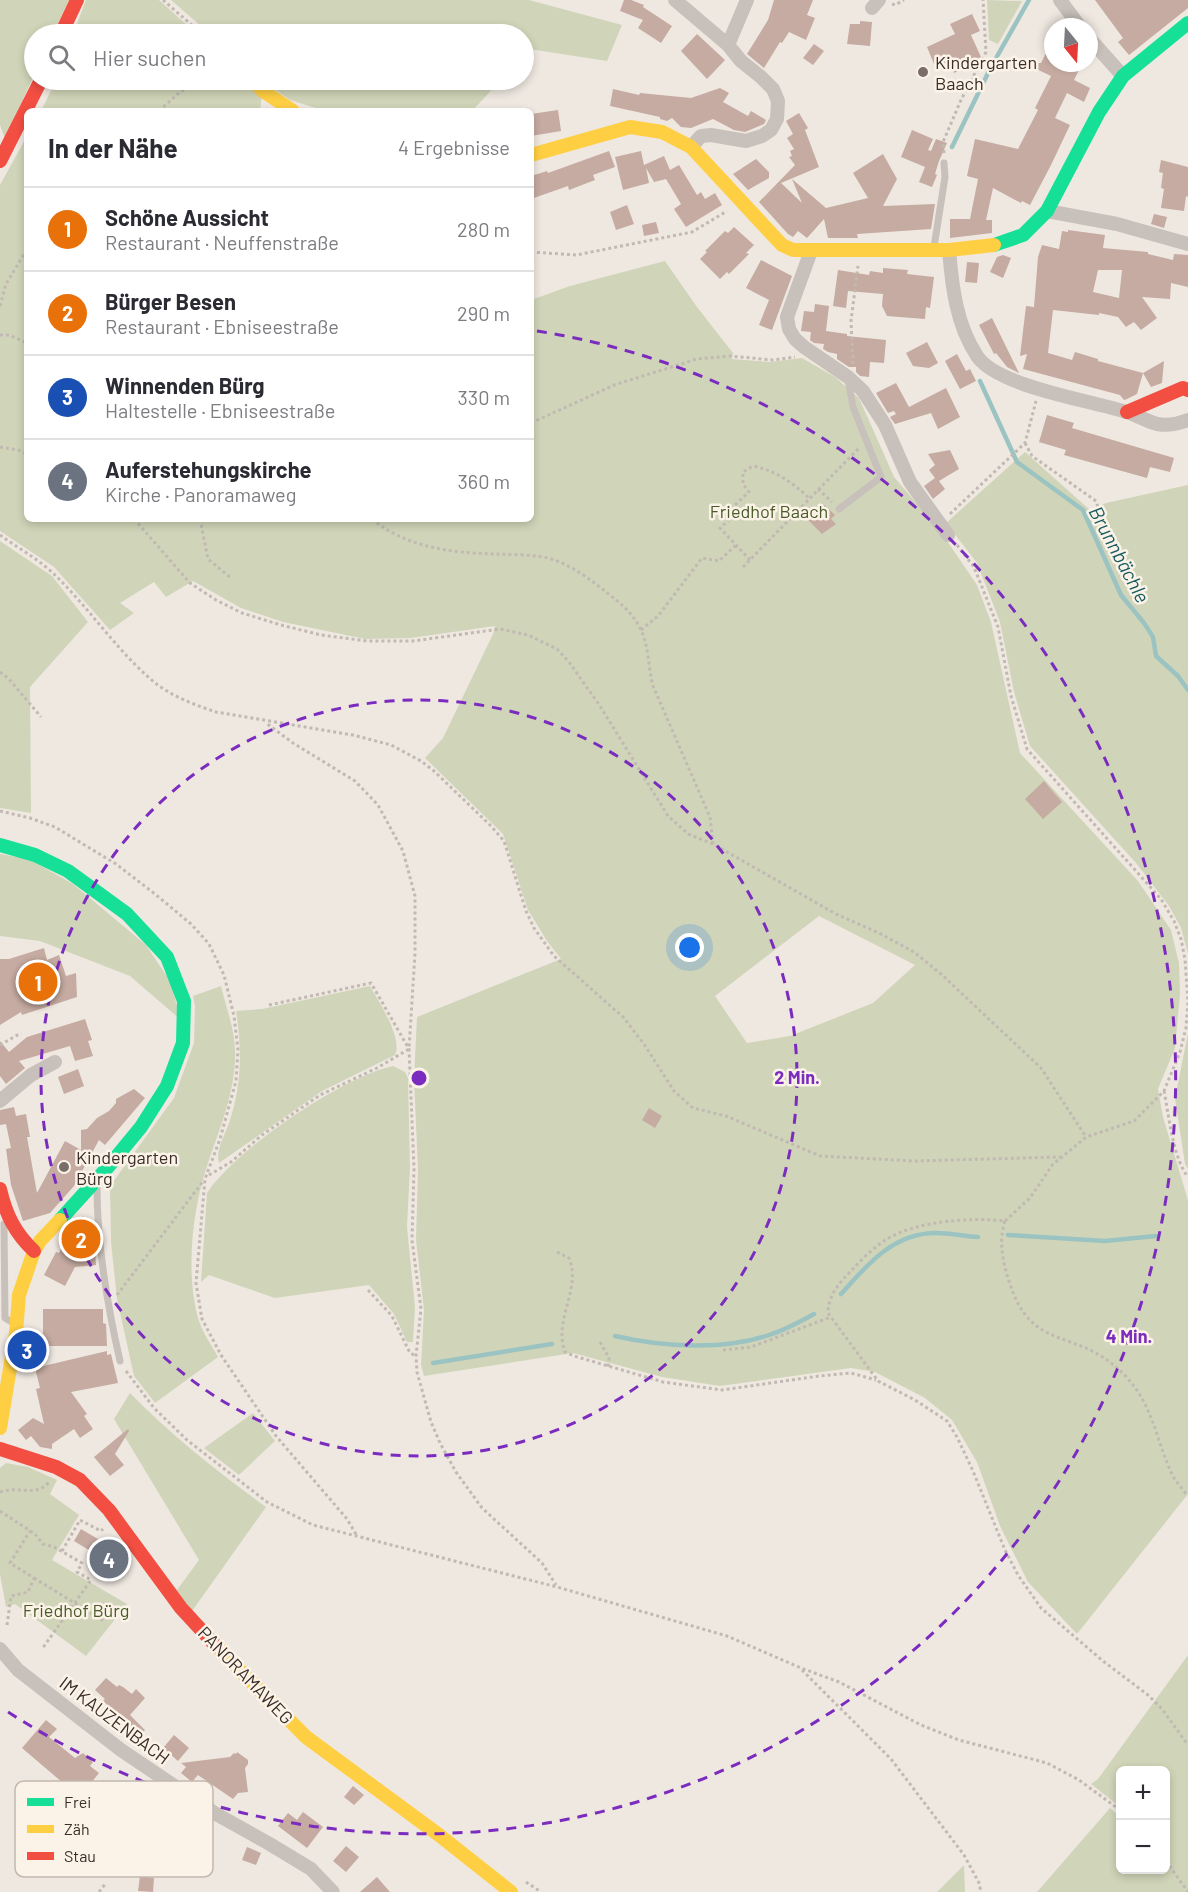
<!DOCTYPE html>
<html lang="de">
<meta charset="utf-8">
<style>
body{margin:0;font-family:Barlow,sans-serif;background:#f7f7f7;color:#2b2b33}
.controls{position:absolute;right:18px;bottom:18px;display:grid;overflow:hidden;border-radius:9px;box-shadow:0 3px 9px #0003}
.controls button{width:54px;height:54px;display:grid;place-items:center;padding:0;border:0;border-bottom:2px solid #e1e1e2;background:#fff;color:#2b2b33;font:30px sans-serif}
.compass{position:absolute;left:1044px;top:18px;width:54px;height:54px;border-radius:50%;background:#fff;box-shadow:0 3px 9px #0003;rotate:162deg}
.you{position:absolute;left:690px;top:948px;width:21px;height:21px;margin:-15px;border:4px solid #fff;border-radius:50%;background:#1a73e8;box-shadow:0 0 0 9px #1a73e833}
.badge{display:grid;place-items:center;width:39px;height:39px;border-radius:50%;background:#7c3aed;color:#fff;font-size:20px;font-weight:700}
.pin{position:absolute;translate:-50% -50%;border:3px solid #fff;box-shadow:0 2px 6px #0006}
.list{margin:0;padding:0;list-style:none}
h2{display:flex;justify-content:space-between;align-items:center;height:78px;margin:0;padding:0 24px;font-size:26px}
h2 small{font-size:20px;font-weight:400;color:#7c7c81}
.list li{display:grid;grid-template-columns:39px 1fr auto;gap:18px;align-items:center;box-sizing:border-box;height:84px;padding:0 24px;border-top:2px solid #e1e1e2}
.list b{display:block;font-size:22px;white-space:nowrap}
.list p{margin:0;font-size:20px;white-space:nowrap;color:#7c7c81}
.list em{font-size:20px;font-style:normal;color:#7c7c81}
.icon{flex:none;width:33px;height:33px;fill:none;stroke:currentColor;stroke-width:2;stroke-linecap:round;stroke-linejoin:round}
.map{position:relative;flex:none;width:1188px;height:1892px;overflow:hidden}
.search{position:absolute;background:#fff;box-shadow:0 3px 9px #0003;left:24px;top:24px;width:510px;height:66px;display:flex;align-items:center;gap:15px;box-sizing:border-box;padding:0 21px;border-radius:33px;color:#7c7c81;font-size:22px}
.panel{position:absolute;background:#fff;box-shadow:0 3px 9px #0003;left:24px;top:108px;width:510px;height:414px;border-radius:9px}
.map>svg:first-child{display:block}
.green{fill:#d0d5b9;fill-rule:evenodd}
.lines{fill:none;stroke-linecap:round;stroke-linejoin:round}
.stream{stroke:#9bc3c2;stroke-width:4.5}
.building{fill:#c5aba1;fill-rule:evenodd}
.path{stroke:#c1b9b2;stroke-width:3;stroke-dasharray:3 3;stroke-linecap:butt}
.lane{stroke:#c8c0ba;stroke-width:7}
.street{stroke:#c8c0ba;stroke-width:14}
.fast{stroke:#16e098;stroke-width:14}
.slow{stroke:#ffcf43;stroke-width:14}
.jam{stroke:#f24e42;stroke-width:14}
.ring{fill:none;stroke:#7b2cbf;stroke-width:3;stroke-dasharray:10 8}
.poi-dot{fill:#796e68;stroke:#fcf3e8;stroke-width:2}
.labels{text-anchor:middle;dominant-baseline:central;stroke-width:5;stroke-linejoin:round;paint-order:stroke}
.poi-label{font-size:18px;fill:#3a2d27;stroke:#fcf3e8;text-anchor:start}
.park-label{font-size:18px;fill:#495b28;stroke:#fcf3e8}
.street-label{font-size:18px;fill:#3a2d27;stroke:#fcf3e8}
.water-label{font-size:20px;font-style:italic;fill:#185c60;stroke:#fcf3e8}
.key{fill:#fcf3e8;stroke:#c2b8ae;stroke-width:1.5}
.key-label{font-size:16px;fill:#3a2d27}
.centre{fill:#7b2cbf;stroke:#fcf3e8;stroke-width:3}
.ring-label{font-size:18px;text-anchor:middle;font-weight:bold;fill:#7b2cbf;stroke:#fcf3e8;stroke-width:5;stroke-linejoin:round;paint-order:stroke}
</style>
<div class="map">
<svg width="1188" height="1892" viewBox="0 0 1188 1892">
<rect width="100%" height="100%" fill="#efe8e1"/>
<path class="green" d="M0,0h69l-16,34h-19v41l-29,64 -5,-14z
M86,0h73l38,34h-124z
M171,0h358l93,25 -15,36 -78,-12 -5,6v-21h-314z
M987,0l35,1 -24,43 -9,-4z
M56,80h190l16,14 -2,17h-219z
M261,80h240l-29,31h-147l-35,-11z
M27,136v383h504v-219l39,-14 95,-25 32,46 36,46 -1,6 38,3 32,-4 33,19 24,21 35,79 45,52 38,56 14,37 29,131 118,128 33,49 8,33 1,31 -5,54 -17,41 5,28 25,83v294l-111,140 -49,-52 -28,-56 -23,-64 -25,-42 -27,-22 -50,-26 -24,-4 -131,18 -58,-9 -89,-24 -149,23 -3,-11 3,-55 -8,-70 2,-70 -4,-91 3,-62 144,-58 -14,-18 -19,-31 -25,-76 -78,-76 18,-20 50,-104 2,-8 -84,12 -46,1 -82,-17 -42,-14 -48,-27 -27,16 -12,-15 -34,21 14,10 -24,17 -56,-63 -54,-36v-346zM819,916l96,49 -42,38 -83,33 -43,7 -32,-47z
M1025,452l65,58 16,-7 82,-18v469l-7,-26 -12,-22 -33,-43 -106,-117 -16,-54 -14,-70 -23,-59 -31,-40z
M0,541l52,35 36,46 -58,65 1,126 -31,-5z
M0,854l29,5 44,25 73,61 24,36 11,39 -51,-44 -90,-35 -40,-5z
M221,986c5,21 13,41 14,63 2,38 -15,79 -27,114 -16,46 -23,112 -9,158 4,12 13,25 19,36l-63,46 -21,-27 -17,-77 -6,-57 -1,-56 64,-88 20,-55 1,-37 -2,-10z
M370,986c9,16 33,52 25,69l-73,36 -103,72c-4,-11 6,-29 10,-40 13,-38 13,-73 7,-112l26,-2z
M1188,1033v136l-3,-5 -10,-66z
M393,1066l12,6 3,6 2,89 -3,60 8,80 -2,35h-6l-13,-28 -25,-29 -94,13 -66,-23 -8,7 6,-89c29,-44 135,-116 186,-127z
M130,1393c43,44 87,78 136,114l-76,107 -16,-20 25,-34 -85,-141z
M253,1413l22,28 -36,34 -35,-27z
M6,1463l22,4 29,13 -7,14 29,21 -27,45 75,44 -41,52 -71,-52 -9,3 -6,-33v-106z
M1188,1655v237h-151l73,-84 10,9v53h46l5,-5 -5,-8v-87h-46v37l-29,-23 7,-5z
M964,1865l1,27h-28z"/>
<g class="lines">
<path class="stream" d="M952,147l39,-80 38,-67
M980,381l37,81 66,48 38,85 23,28 9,14 3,19 22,20 10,14
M1008,1235l97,6 51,-5
M841,1294c26,-29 52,-61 95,-61 14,0 28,3 42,4
M615,1336c48,11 110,15 157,-2 15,-5 29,-13 42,-20
M433,1363l119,-19"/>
</g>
<path class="building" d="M624,0h7l13,5 -1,2 29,19 -11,17 -23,-15 5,-8 -23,-9z
M774,0h39l-6,15 8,3 -9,22 -17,-8 -7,11 -2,-1 -16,26 -17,-14 21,-34z
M1095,0h93v8l-59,47 -11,-13 5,-4z
M972,14l8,17 -9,4 10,22 -13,6 1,3 -15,7 -2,-6 -7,3 -4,-10 -7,4 -7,-17 28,-13 -5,-10z
M860,21l12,1 -2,24 -23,-2 3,-20h10z
M697,34l28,26 -18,19 -26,-28z
M1053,39v24h21l7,3 -7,14 16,8 -6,14 -17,-9 -12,25 15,7 -19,40 -21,40 -8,-4 -1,2 -28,-15 -7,32h6v13l-42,5v-19h20l8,-40 -11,-3 8,-37 43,10 20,-39 -3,-2 16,-32 -27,-13h17z
M814,44l10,7 -11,14 -10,-7z
M720,88l9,5 -6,9 25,14 3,-5 15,9 -2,4 -19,8 -11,-2 -21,-11 -22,9 -10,-1 -9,-9 -5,3 -7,-2v-2l-50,-11 3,-17 26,6 1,-2 51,5z
M558,110l3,21 -30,5v-22z
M799,113l9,15 -3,2 14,37 -38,16 21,20 -10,-24 34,29 42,-10 -15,-25 30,-19 14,25 -14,27 52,-2 -4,25 -74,5 1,4h-30l-4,-19 -17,19 -9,-7 -5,6 -5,-3 -29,-32 36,-37 -6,-8 3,-1 -2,-5 4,-2 -7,-11 6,-4 -7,-13z
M912,130l21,9 -5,11 3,1 5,-12 11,4 -8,18 -4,13 2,1 -5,12 -13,-5 6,-15 -24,-10z
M609,151l6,16 -22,8 2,5 -26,10 -1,-4 -37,13v-23l16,-5 1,2z
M641,151l3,14 20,-9 6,14 9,-5 18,30 4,-3 4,7 10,-6 7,12 -36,22 -12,-18 7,-5 -15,-25 -12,3 -8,-14 3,15 -26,7 -8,-33z
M756,159l13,13v6l-21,12 -15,-16z
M1161,160l27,7v30l-2,-1 -2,15 -23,-3 3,-19 -3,-1 2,-15 -4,-1z
M627,205l7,19 -18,6 -6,-18z
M1154,214l13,3 -3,11 -13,-4z
M656,222l3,11 -15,3 -2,-11z
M734,227l20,18 -8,8 3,1 -20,20 -2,-2 -7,7 -20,-20 7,-7 -2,-1 20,-20 3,2z
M1068,230l37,5 -2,13 45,4v2l25,6 1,-6 14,1v32l-17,-4 -1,16 -28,-2 15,21 -16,12 -7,-8 -8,5 -8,-10 -19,-4v2l-46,-5 -5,43 24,7 3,-8 23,7v2l45,12 -6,21 -10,5 -3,1 -4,-5 -97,-26 4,-15 -7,2 6,-50 8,1 4,-50 4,-12 17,4 3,-18 6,1zM1098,270h24l-3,28 -26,-6z
M1003,255l8,3 -8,20 -13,-6 7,-15z
M761,260l31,16 -20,54 -13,-5 10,-25 -23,-12z
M967,262l12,1 -2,20 -12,-1z
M883,268l25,2 -1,4 27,3 -4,31 -4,-1 -1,12 -38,-3 -5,-10 1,-12 -35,-3 -2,17 -13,-2 5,-36 31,5 1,-4 13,2z
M815,304l14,2 -3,25 21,3v2l39,4 -2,23 -14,-1 -1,15 -9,-1 -4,-4v-5h-7l-12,-8v-5l-9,-2 -5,-3 1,-5 -10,-1 -4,-3 1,-8 -10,-1 3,-20 10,1z
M992,318l27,55 -12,-6 -11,-14 -2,1 -15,-29z
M927,342l11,21 -9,5 -16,-2 -7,-13z
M957,354l9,17 4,-2 6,12 -16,8 -15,-28z
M1164,361l-2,22 -11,4 -8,-14z
M896,383l13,24 37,-19 14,29 -22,12 -7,-16 -36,11 -5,-7 6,-3 -2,-3 -6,2 -12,-20z
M1047,415l27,8 -2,5 102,30 -4,14 -20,-5 -3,11 -83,-23 2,-5 -27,-8z
M950,450l9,19 -20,12 6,8 -12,10 -9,-13 11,-8 -6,-8 6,-5 -7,-11z
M822,503l13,12 -4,4 5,5 -14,10 -15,-15z
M1044,781l18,21 -19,17 -18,-20z
M44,948l3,12 12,-5 7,21 10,-3 1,24 -55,18 -1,-3 -21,13v-66h9z
M85,1019l7,21 -4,1 5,15 -18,5 -5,-15 -51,15 6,7 -19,16 -6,-8v-35l9,11 18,-15z
M78,1069l6,17 -20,8 -6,-17z
M134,1089l11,9 -40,47 -6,-5 -25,46 -24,27 -27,8 -12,-36 -5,-36 5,-1 -5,-24 -6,1v-15l14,-3 2,9 10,-2 4,23h-3l10,56 28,-52 16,9v-20l6,-1 10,-11 12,-7 7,-8v-4z
M649,1108l13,8 -7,12 -13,-8z
M82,1216l11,6 3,43 -21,2 -10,19 -21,-11 12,-23 3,1 14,-28 4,1z
M43,1309h60v14l3,1 1,22h-69v-13h5z
M107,1351v4l4,-1 7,29 -47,9 16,22 -3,2 9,13 -13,9 -6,-9 -22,15v5l-12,-2 -9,-11 -5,4 -8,-10 15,-12 11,6 -8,-35 4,-1 -5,-20z
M128,1429l1,2 -14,23 9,11 -14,11 -16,-19z
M81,1529l44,26 -16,27 -21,-13 9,-14 -23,-14z
M106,1678l11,9 2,-2 4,2 9,7 4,-5 9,9 -15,17 15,15 -9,10 -19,-14 6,-8 -20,-17 2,-2 -10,-9z
M46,1720l11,9 -8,8 26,21 8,-5 10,9 -3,4 9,7 -12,15 -4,-3 -7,9 -54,-46z
M174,1735l15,13 -11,13 -15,-13z
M237,1752l11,8v4l-3,4 3,24 -10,1 -5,6 -35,-24 -6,7 -11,-9 5,-6 -5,-4 49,-6 4,-4 2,1z
M353,1786l11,9 -10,10 -10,-8z
M303,1812l20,15 -16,21 -29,-22 10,-13 9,7z
M346,1846l13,11 -13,15 -13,-11z
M247,1847l14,6 -5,12 -14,-5z
M140,1876l14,2 -1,14 -15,-1z
M377,1877l13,15h-30z"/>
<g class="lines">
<path class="path" d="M163,0l39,34
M892,4l3,1 9,-5
M159,111l21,-19 20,-12
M944,153l-1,-11 18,-42 25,-48 -3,-52
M531,252l45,3 116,-23 35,-21
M0,306l6,-22 21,-35
M0,335h9l18,8
M853,364l-2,-43 7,-55
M531,423l83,-38 83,-26 33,-3 43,4 22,-3
M1025,443l7,13 64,45 12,37
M0,447l18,3 9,4
M818,489l14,13
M950,514l75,-71 11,-42
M134,519l56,64 26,17 26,13 39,12 40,10 46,6h46l87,-12 28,6 29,14 12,13 31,44 68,110 20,18 25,10 123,70 43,19 35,19 27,22 100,94 45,69
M200,519l8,40 23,19
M372,519c35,29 81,34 125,35 17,1 37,0 54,5 20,6 39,20 55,33 14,11 26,20 34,36 9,17 8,39 13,58l57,131 3,27
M0,535c18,13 40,25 56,41 34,33 61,75 98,106 17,14 41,23 62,30l137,23 38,10 30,16 13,10 56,54 14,16 22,70 8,17 20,28 69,61 21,27 30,47 19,17 33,8 94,40 94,5 146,-4
M957,545l17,22 24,60 13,69 16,53 134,150 13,22 7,18 4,20 3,43 -2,26 -6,24 -16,39 -30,30 -48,16 -24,20 -9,7 -23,34 -25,23c-35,-4 -88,0 -118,18 -13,8 -25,20 -35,31 -12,12 -24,25 -24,43l50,68 37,19 32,21 10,16 16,34 32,79 13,25 23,33 62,53 45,34 14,14 26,36
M750,560l-30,-32 9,-8 -5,-5 25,-23 -6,-8v-12l10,-6c23,5 39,16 56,32
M743,567l116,-119
M641,630l17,-14 44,-58 17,3 17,-16
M0,672l9,7 32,38
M0,811l30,7 25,9 61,37 39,30 36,30 18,20 15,31 10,41 4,34 -2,31 -16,58 -15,40 -9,104 6,36 19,36 55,81 71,83 10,17
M269,1005l102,-22 38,66 5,120 -2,71 9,69 -5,47 1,16 14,50 9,21 16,29 26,36 60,55 14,22
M0,1045l21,-12
M1164,1091c5,25 9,67 24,86
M209,1175l22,-13 31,-27 58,-40 57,-27 32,-19 6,-96v-57l-12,-45 -25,-46 -23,-24 -62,-38 -27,-20
M1005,1221c-6,18 -3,36 2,54 5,16 11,33 23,45 13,14 31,18 48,25 23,8 44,24 58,44 19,27 23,60 38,89 4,6 9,12 14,18
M557,1252l12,6c13,31 -16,61 -4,94l9,4 89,26 59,8 97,-14 32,-3 25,7
M368,1290l24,26 18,37 6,3
M117,1295l87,-115
M600,1342l9,16 -1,9
M723,1350l28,-3 80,-30
M126,1371l28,37 33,32 80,62 46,23 244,62 170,49 74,32 38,14 82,43 38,15 88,23 32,17 41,30
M0,1492c18,-7 36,6 49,-10
M0,1511l35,23 8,10 11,3 28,16 -5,9 14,8 -49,69
M62,1551l18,-31 21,11 2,-2
M34,1578l70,43
M7,1625l4,-29 17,-4 6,-14 -24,-15 20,-32
M802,1670l89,89 73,96 15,28 2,9
M1166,1861l22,31
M526,1882l15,10
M99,1892l7,-9"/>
<path class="lane" d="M934,247l11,-70 -1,-14
M839,509l42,-32 -28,-70 -5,-28
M97,1187c0,59 10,117 23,174
M4,1224l1,94 10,6"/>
<path class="street" d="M675,0l53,45 13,16 20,16 12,12 5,12 -1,18 -6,11 -9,6 -16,5 -35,-6 -10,1 -10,11
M1060,0l20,27
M872,8l7,-8
M1089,38l34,38
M728,45l19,-45
M1047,211l70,13 71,20
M949,250c3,36 7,74 28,106 21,31 113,44 149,56 11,3 20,9 31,12 11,2 21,0 31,-4
M811,251l-24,66 2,12 6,10 9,8 44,30 15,14 22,34 25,57 38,53
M0,1101l31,-26 24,-13
M0,1649l18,21 103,80 95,64 52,29 43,26 22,23"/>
<path class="fast" d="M994,245l29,-10 24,-24 52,-99 24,-36 65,-53
M0,845l35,10 33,16 59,43 40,43 17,44 -1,42 -16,43 -26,41 -33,40 -48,53"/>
<path class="slow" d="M252,80l11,11 30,20
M531,155l99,-28 32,5 29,15 91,98 11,5h156l45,-5
M0,1428l16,-95 3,-38 15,-44 6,-10 20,-21
M216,1646l90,91 133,98 72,57"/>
<path class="jam" d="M61,34l16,-34
M0,161l41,-81
M1127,412l56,-24 5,2
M0,1189c6,26 15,44 34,62
M0,1449l56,18 24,13 29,30 72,98 35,38"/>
</g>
<g class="ring">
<circle cx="419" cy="1078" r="378"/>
<path d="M537 331A756 756 0 1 1 2 1708"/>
</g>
<g class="poi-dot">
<circle cx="923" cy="72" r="6"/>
<circle cx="64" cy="1167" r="6"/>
</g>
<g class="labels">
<g class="poi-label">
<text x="935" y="62">Kindergarten<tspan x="935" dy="21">Baach</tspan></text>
<text x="76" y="1157">Kindergarten<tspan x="76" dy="21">Bürg</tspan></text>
</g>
<g class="park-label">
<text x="769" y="511">Friedhof Baach</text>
<text x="76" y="1610">Friedhof Bürg</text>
</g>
<g class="street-label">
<text transform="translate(246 1675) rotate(46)">PANORAMAWEG</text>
<text transform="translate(115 1720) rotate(37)">IM KAUZENBACH</text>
</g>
<g class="water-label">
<text transform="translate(1120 554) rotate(62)">Brunnbächle</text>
</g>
</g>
<rect x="15" y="1781" width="198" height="96" rx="9" class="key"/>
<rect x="27" y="1798" width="27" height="8" fill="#16e098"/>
<rect x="27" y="1825" width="27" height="8" fill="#ffcf43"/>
<rect x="27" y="1852" width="27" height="8" fill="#f24e42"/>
<g class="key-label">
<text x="64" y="1808">Frei</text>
<text x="64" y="1835">Zäh</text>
<text x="64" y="1862">Stau</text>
</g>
<circle cx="419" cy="1078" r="9" class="centre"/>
<g class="ring-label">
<text x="797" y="1084">2 Min.</text>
<text x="1129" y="1343">4 Min.</text>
</g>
</svg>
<div class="controls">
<button>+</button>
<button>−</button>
</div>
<svg class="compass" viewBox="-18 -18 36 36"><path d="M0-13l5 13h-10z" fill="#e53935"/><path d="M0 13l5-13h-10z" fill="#7c7c81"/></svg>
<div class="you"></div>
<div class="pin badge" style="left:38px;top:982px;background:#e8710a">1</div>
<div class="pin badge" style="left:81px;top:1239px;background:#e8710a">2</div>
<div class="pin badge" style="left:27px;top:1350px;background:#1a4fb4">3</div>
<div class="pin badge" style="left:109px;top:1559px;background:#6b7280">4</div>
<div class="search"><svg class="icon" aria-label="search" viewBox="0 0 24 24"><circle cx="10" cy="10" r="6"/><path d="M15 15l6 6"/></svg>Hier suchen</div>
<section class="panel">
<h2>In der Nähe<small>4 Ergebnisse</small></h2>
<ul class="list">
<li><span class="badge" style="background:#e8710a">1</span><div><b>Schöne Aussicht</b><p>Restaurant · Neuffenstraße</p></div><em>280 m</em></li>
<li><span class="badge" style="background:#e8710a">2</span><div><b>Bürger Besen</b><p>Restaurant · Ebniseestraße</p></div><em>290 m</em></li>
<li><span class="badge" style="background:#1a4fb4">3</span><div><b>Winnenden Bürg</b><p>Haltestelle · Ebniseestraße</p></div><em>330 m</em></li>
<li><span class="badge" style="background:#6b7280">4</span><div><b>Auferstehungskirche</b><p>Kirche · Panoramaweg</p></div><em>360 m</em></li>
</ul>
</section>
</div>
